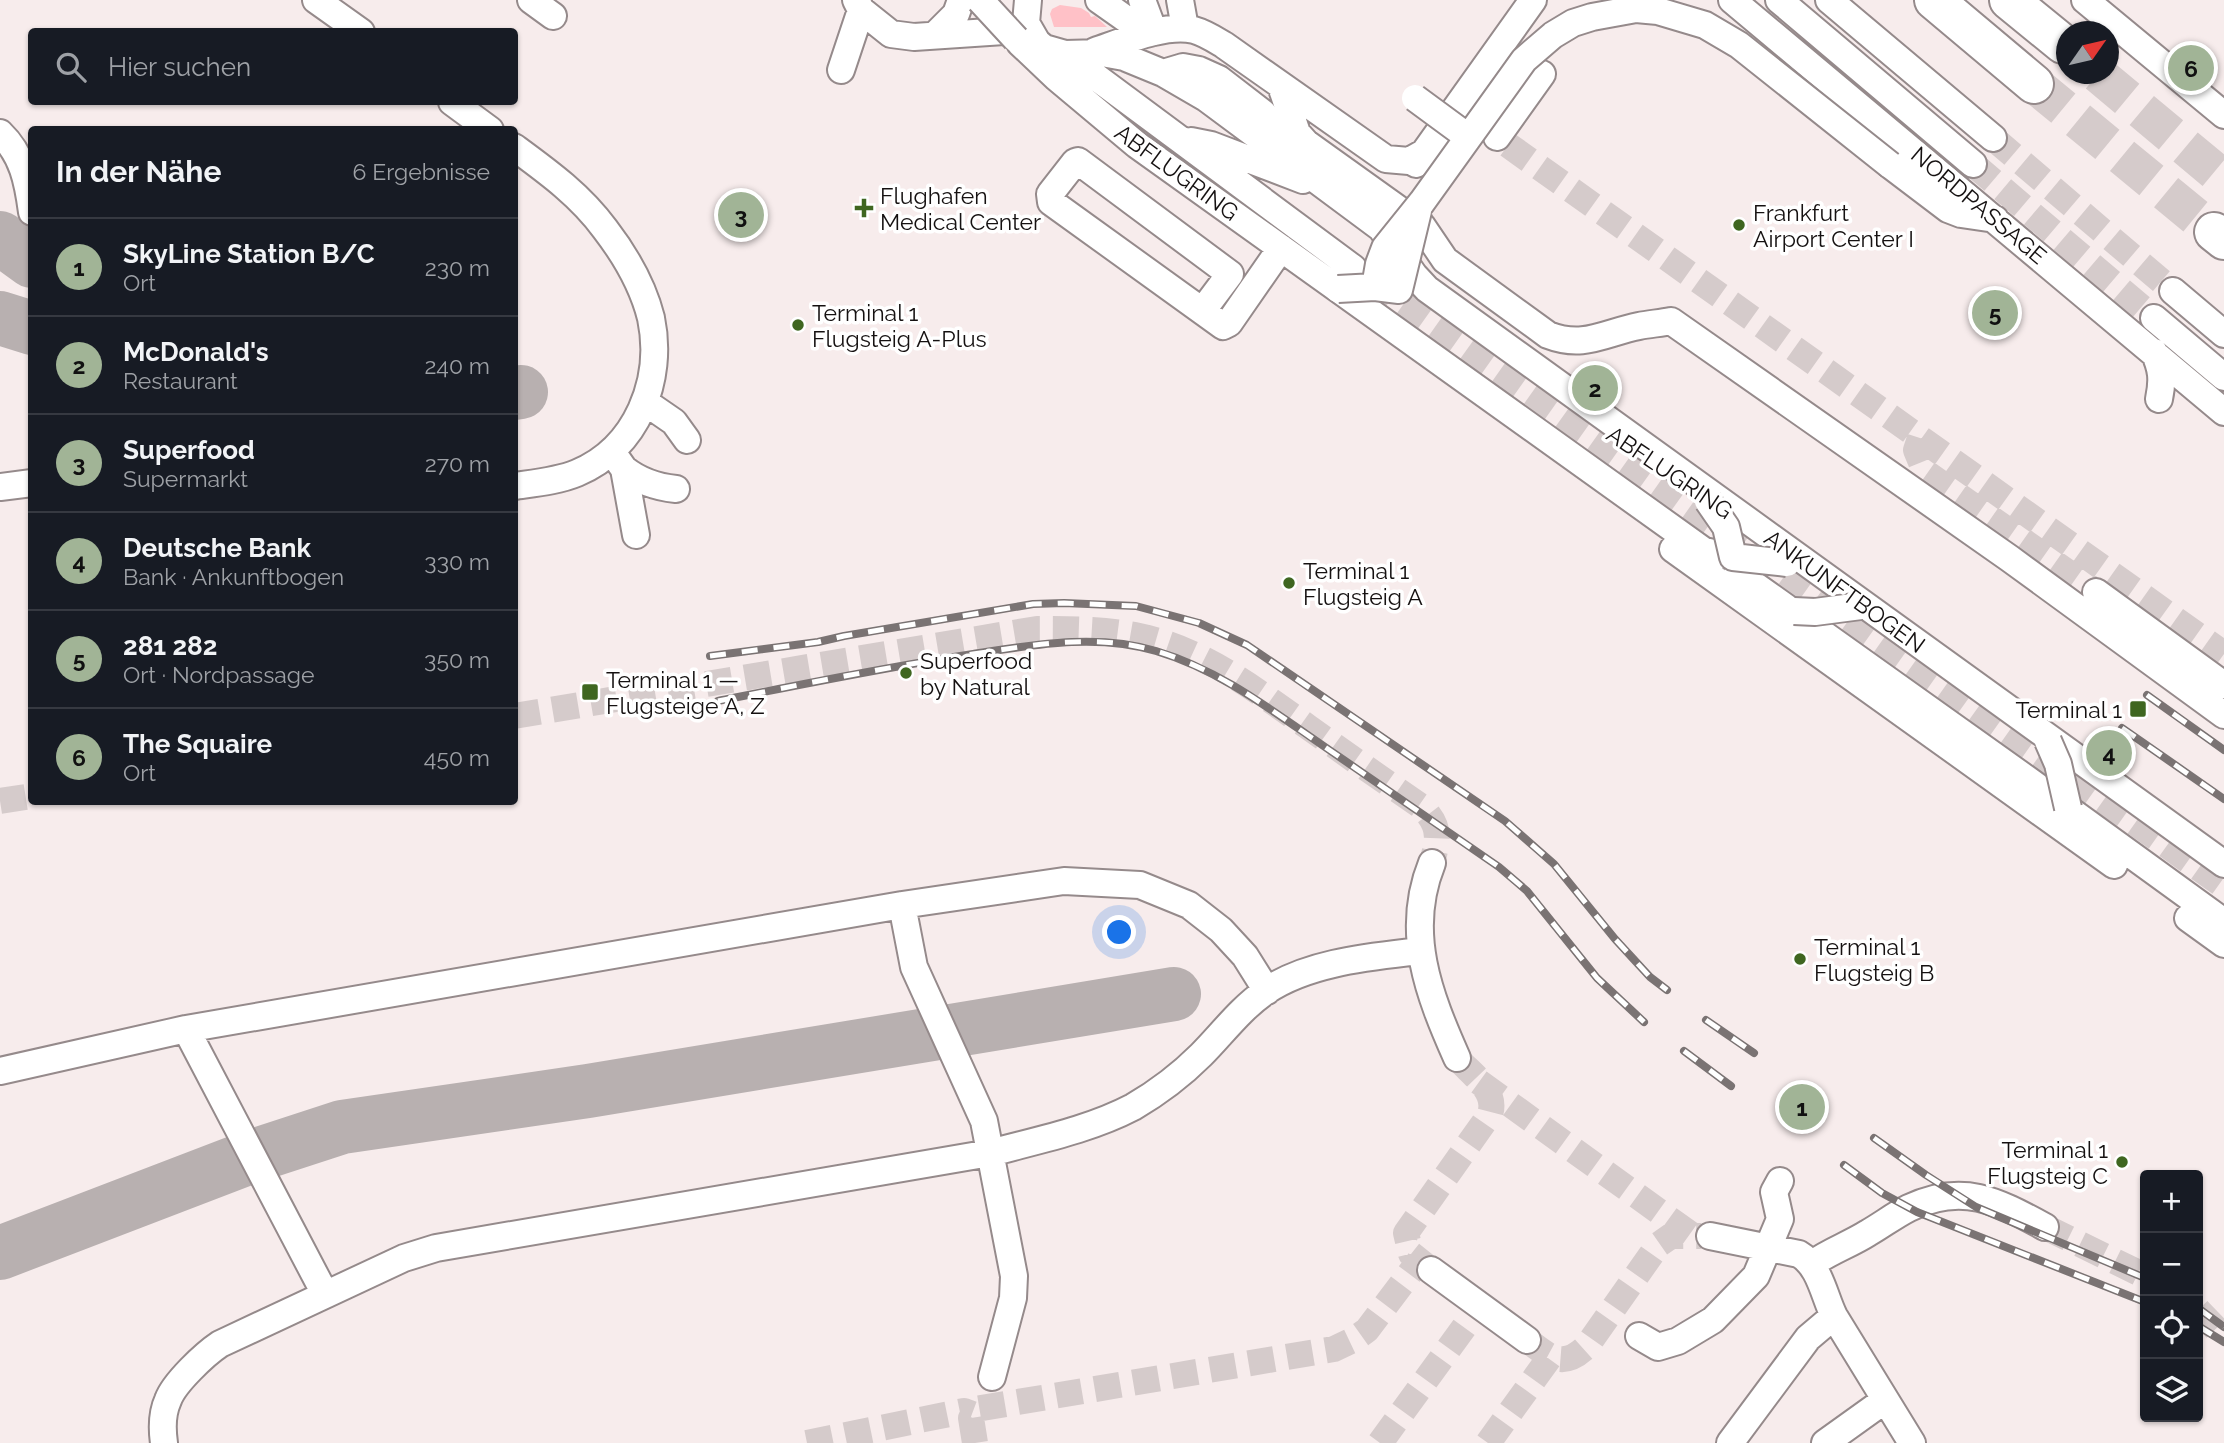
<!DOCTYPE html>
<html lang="de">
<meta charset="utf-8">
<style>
body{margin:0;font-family:Raleway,sans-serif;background:#242831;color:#f1f3f6}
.controls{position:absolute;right:21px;bottom:21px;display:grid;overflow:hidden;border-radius:7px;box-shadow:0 2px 5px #0004}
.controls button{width:63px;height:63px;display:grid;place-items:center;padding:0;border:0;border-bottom:2px solid #363941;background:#171b24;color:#f1f3f6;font:35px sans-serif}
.compass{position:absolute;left:2056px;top:21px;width:63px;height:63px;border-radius:50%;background:#171b24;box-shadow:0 2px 5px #0004;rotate:56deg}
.you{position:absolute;left:1120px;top:933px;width:24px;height:24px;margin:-18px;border:5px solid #fff;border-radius:50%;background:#1a73e8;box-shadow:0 0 0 10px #1a73e833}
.badge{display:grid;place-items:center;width:46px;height:46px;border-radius:50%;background:#a1b496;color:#111;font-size:23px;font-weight:700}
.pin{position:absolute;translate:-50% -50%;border:4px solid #fff;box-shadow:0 2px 7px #0006}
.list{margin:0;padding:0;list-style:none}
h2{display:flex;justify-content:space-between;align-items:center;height:91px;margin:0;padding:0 28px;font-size:30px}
h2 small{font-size:23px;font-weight:400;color:#9ea1a6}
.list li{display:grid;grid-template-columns:46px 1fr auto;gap:21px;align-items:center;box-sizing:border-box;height:98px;padding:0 28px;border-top:2px solid #363941}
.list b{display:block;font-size:26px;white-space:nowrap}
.list p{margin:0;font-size:23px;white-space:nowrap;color:#9ea1a6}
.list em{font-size:23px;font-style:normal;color:#9ea1a6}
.icon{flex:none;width:38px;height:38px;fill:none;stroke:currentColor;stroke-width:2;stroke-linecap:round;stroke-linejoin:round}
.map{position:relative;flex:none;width:2224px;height:1443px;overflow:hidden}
.search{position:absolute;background:#171b24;box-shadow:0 2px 5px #0004;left:28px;top:28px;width:490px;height:77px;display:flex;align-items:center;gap:18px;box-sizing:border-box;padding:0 24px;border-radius:7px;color:#9ea1a6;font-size:26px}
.panel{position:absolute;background:#171b24;box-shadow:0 2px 5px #0004;left:28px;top:126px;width:490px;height:679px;border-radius:7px}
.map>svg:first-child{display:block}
.green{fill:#ffc1c7}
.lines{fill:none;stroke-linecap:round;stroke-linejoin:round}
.taxiway{stroke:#b8b0b0;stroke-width:54}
.minor-tunnel{stroke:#d5cbcb;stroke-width:26;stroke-dasharray:26 13;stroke-linecap:butt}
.highway-tunnel{stroke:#d5cbcb;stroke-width:38;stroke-dasharray:38 19;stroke-linecap:butt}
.minor-casing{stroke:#958a8b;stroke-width:30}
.highway-casing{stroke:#958a8b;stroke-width:42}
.minor{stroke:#fff;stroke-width:26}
.highway{stroke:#fff;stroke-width:38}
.rail-casing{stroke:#7a7373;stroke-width:8}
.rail{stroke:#fff;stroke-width:5;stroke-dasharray:16;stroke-linecap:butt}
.minor-bridge-casing{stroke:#958a8b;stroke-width:30;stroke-linecap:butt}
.minor-bridge{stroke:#fff;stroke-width:26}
.poi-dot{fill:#3f6620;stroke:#fff;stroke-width:2.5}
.labels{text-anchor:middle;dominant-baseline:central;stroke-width:7;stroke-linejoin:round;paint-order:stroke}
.street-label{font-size:23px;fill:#151111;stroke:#fff}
.poi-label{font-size:23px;fill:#151111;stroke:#fff;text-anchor:start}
</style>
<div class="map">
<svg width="2224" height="1443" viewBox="0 0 2224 1443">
<rect width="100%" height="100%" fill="#f7ecec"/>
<path class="green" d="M1060,5l21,3 8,5 2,4 4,-1 12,11h-53l-4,-13 2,-5z"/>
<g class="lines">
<path class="taxiway" d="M0,238l32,23
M0,318l32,10
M514,393l7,-1
M0,1253l253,-97 89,-29 246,-36 586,-97"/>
<path class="minor-tunnel" d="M1993,138l180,153
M1508,145l716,509
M1973,164l181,154
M1372,281l852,605
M1920,438l-4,12 9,22 171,120
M514,716l523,-87c34,0 68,0 102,7 64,13 117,54 169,91 38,27 76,54 114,80 20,21 16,31 10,56
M0,801l32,-5
M1479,1082l214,154
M2045,1227l100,49
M1431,1270l-20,-16 -5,-21 84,-119c8,-23 -19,-40 -33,-56
M2198,1310l26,27
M1527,1340c22,17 36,30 60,6l71,-101 13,-9h30
M807,1443l157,-32 8,3
M975,1443l-4,-25 5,-9 358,-60 19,-9 14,-10 52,-69
M1380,1443l93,-128
M1488,1443l62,-86"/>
<path class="highway-tunnel" d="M2098,74l126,105
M2034,84l180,148"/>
<defs>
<path id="minor" d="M316,0l45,32
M531,0l22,16
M856,0l5,10 30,24 23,3 90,-6 23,3
M1028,0l-2,23 11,19 7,6 21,6 37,-1 22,4 39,16 43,25 175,130 33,47 13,14 797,575
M1099,0l34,24 21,8
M1142,0l12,32
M1180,0l5,28
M1732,0l492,412
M1779,0l194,164
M1829,0l164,138
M2085,0l139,115
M935,35l21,-21 5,-14
M1020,43l37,35 80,67 567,406 29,6 6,12 14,15 278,198 193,140
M1095,51c27,-9 71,-28 99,-21 11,3 20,9 30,15l162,114 23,2 16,-9
M1065,54l288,214
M841,70l20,-60
M1163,73l20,-6 16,3 20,9 44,34 16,39
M1281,86l16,47 9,10 116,83 23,34 103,75c36,14 56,-2 91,-9 10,-2 22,-3 32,-5l338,237 215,157
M452,102l38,28
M0,133c23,22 28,49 32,79
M1497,137l45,-63
M1191,141l20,4 92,35
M514,147c34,25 66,48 91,82 20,26 38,57 46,89 13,62 -14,130 -74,155 -19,8 -42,10 -63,13
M1416,164l117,-164
M1890,165l58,44 13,5 34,5
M2173,291l51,43
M1203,310l27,-36 -152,-113 -3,1 -25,32 1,8 172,124 6,-3 52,-75
M2154,318l70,59
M2154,352c8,17 9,28 5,47
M645,402l29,20 13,18
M612,452l12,17 12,66
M624,469c15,12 32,18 52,20
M0,487l32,-4
M1673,549l441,316
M2096,592l128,93
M1432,863c-28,69 -3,132 25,195
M902,905l12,62 70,154 30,155 -1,22 -21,79
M2188,918l36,26
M186,1029l139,265
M0,1071l186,-42 716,-124 162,-24 76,4 49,20 32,25 24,26 22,35
M1710,1236l89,18c21,12 25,42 35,62l78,127
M1812,1264c18,-13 37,-19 56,-31 14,-8 27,-18 41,-25 54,-26 88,-7 136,19
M1431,1270l96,70
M1639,1336l19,11 20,-6 35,-21 43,-44 24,-57 -6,-27 6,-11
M164,1443c-2,-14 -2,-30 4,-43 6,-17 37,-46 52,-56l184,-86 32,-10 554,-95c48,-13 99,-23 143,-46 24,-14 48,-32 68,-52 21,-21 39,-46 65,-64 43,-29 104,-34 154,-40
M1730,1443l78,-105 26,-22
M1825,1443l60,-43"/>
<path id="highway" d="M1934,0l100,84
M2009,0l54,44
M2214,232l10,8"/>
</defs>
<use href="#minor" class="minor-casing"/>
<use href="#highway" class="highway-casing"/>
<use href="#minor" class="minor"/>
<use href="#highway" class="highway"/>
<defs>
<path id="rail" d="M710,656l108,-14 26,-6 189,-32 31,-1 72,3 63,17 48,22 258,176 49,43 61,75 35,38 17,13
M2147,695l77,55
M718,701c85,-17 169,-34 255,-47 60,-9 123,-21 183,-3 64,19 115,59 169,96 58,40 116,80 174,120l28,24 70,87 47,44
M2122,728l102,71
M1706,1020l48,33
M1684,1051l47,35
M1874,1138l52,37 50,32 169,71
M1844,1165l38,28 35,19 228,90
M2198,1308l26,19
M2198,1326l26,16"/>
</defs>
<use href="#rail" class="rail-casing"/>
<use href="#rail" class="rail"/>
<defs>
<path id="minor-bridge" d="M980,0l36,39
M1415,98l53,39
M1375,287l4,-23 6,-16 37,-46 102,-142 29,-25 20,-12 19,-6 44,-8 22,2 47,14 34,20 151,120
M1338,289l37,-2 24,3 19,-79
M1708,501l18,26 7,30 54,6
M1794,611l21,1 46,-6
M2048,741l10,23 10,44"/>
</defs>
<use href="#minor-bridge" class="minor-bridge-casing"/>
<use href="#minor-bridge" class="minor-bridge"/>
</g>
<g class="poi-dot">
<path d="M860.5 197.5h7v7h7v7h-7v7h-7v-7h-7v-7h7z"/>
<circle cx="1739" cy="225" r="7"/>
<circle cx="798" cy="325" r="7"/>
<circle cx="1289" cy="583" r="7"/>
<circle cx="906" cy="673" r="7"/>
<rect x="581" y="683" width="18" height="18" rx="3.5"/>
<rect x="2129" y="700" width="18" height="18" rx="3.5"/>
<circle cx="1800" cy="959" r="7"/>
<circle cx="2122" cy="1162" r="7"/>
</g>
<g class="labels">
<g class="street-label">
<text transform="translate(1177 172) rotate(36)">ABFLUGRING</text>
<text transform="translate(1979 205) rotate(40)">NORDPASSAGE</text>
<text transform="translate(1670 472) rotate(34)">ABFLUGRING</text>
<text transform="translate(1845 591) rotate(36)">ANKUNFTBOGEN</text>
</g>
<g class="poi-label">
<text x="880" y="195">Flughafen<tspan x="880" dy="26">Medical Center</tspan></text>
<text x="1753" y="212">Frankfurt<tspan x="1753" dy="26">Airport Center I</tspan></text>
<text x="812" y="312">Terminal 1<tspan x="812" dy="26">Flugsteig A-Plus</tspan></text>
<text x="1303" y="570">Terminal 1<tspan x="1303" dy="26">Flugsteig A</tspan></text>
<text x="920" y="660">Superfood<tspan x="920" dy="26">by Natural</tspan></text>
<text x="606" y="679">Terminal 1 —<tspan x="606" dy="26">Flugsteige A, Z</tspan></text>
<text x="2122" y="709" text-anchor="end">Terminal 1</text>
<text x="1814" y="946">Terminal 1<tspan x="1814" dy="26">Flugsteig B</tspan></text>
<text x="2108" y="1149" text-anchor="end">Terminal 1<tspan x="2108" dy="26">Flugsteig C</tspan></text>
</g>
</g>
</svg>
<div class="controls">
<button>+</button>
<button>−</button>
<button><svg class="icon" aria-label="locate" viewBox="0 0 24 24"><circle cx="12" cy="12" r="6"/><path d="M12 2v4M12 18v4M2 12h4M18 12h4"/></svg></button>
<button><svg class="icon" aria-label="layers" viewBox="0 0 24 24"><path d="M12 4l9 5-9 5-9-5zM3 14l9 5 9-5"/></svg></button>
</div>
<svg class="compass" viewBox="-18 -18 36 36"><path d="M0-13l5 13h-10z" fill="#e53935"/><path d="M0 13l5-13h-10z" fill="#9ea1a6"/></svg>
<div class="you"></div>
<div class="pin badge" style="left:1802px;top:1107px">1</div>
<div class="pin badge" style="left:1595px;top:388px">2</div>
<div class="pin badge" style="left:741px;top:215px">3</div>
<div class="pin badge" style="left:2109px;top:753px">4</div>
<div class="pin badge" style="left:1995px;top:313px">5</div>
<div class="pin badge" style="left:2191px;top:68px">6</div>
<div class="search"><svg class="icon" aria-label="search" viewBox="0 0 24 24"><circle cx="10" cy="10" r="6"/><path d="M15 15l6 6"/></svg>Hier suchen</div>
<section class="panel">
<h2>In der Nähe<small>6 Ergebnisse</small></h2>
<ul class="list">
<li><span class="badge">1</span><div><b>SkyLine Station B/C</b><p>Ort</p></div><em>230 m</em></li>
<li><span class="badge">2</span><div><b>McDonald's</b><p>Restaurant</p></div><em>240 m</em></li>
<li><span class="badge">3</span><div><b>Superfood</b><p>Supermarkt</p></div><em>270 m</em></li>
<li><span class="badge">4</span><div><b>Deutsche Bank</b><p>Bank · Ankunftbogen</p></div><em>330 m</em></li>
<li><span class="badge">5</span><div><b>281 282</b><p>Ort · Nordpassage</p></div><em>350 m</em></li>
<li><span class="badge">6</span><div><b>The Squaire</b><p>Ort</p></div><em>450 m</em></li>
</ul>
</section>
</div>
